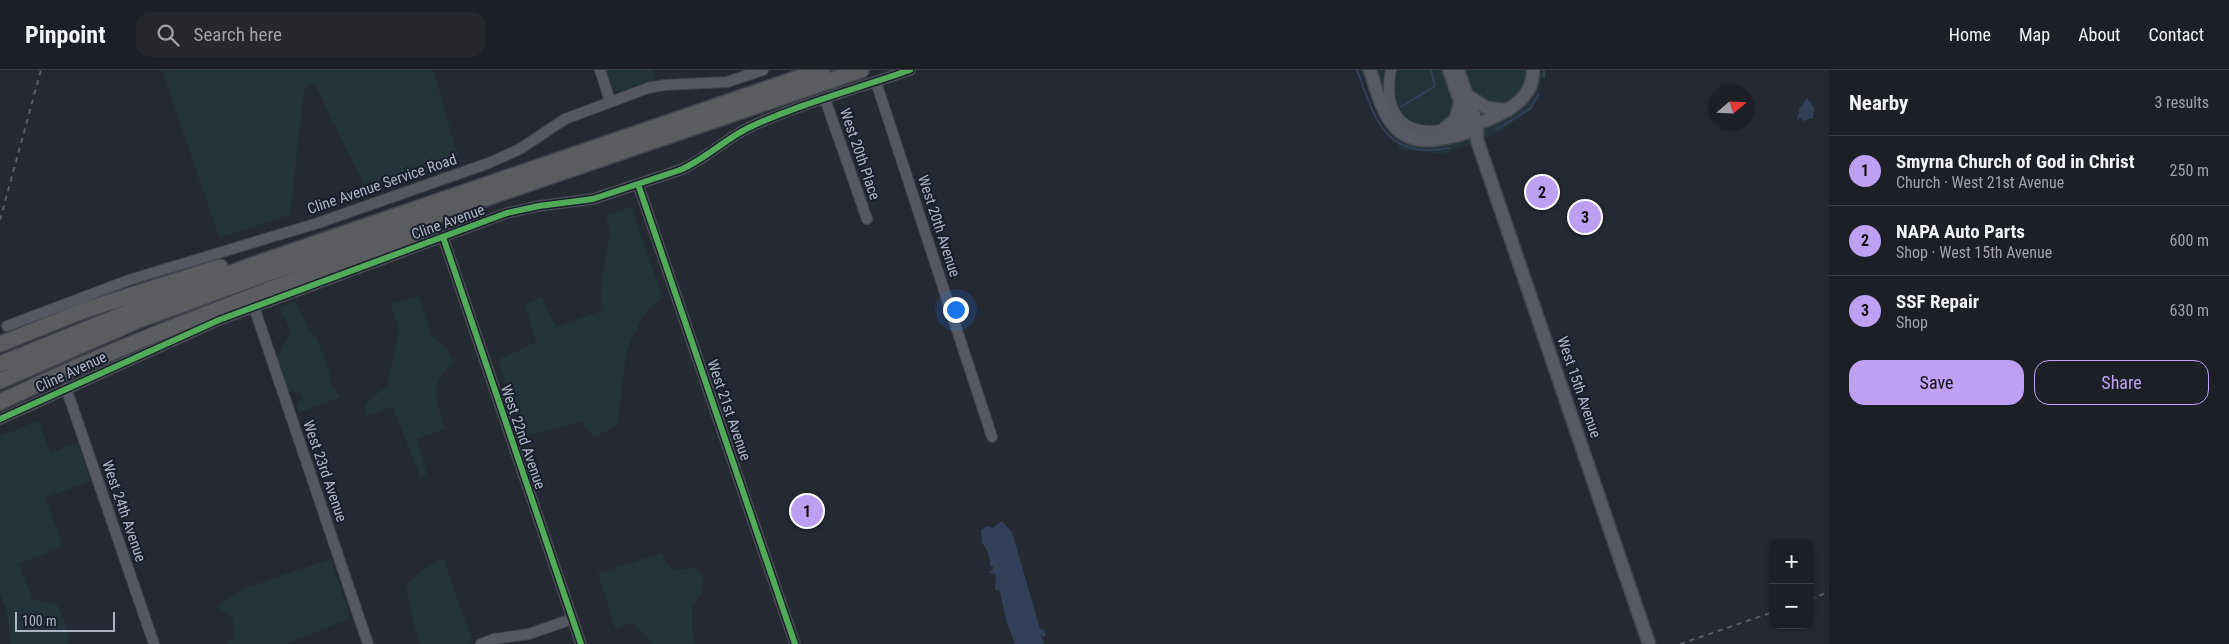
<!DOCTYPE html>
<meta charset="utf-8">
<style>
body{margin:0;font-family:"Roboto Condensed",sans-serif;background:#25272d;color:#f1f3f6}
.controls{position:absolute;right:15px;bottom:15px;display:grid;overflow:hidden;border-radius:10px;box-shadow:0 1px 4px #0004}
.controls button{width:45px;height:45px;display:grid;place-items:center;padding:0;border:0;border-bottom:1px solid #3a3d42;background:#1c1f25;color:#f1f3f6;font:25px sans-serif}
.compass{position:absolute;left:1709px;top:15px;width:45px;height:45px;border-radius:50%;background:#1c1f25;box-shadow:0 1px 4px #0004;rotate:71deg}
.scale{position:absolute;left:15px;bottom:12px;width:100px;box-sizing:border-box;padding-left:5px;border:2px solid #aeb4c4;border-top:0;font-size:14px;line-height:18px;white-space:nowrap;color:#aeb4c4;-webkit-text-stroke:4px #191f2b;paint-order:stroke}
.you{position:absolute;left:955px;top:239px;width:18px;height:18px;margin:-12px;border:4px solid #fff;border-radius:50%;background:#1a73e8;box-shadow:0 0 0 8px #1a73e833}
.badge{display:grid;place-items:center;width:32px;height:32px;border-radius:50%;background:#bca0f2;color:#111;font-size:16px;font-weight:700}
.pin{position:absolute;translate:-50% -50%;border:2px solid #fff;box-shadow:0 1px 5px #0006}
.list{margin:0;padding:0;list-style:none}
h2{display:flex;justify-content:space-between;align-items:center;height:65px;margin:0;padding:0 20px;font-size:21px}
h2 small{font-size:16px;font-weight:400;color:#a0a2a7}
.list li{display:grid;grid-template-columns:32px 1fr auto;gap:15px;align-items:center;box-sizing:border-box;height:70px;padding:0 20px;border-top:1px solid #3a3d42}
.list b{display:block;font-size:19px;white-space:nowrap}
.list p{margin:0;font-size:16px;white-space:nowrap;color:#a0a2a7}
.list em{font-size:16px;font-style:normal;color:#a0a2a7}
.actions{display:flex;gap:10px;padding:15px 20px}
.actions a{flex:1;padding:11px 0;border:1px solid #bca0f2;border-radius:15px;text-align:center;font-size:18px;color:#bca0f2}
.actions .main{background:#bca0f2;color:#111}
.icon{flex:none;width:28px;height:28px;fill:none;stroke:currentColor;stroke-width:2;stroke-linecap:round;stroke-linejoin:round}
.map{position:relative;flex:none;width:1829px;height:574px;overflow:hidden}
header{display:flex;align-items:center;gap:30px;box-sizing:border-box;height:70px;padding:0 25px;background:#1c1f25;border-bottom:1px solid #3a3d42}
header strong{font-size:24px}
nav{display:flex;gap:28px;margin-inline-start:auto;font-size:18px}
.search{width:350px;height:45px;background:#25272d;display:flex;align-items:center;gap:12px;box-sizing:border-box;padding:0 18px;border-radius:15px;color:#a0a2a7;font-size:19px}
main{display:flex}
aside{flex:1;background:#1c1f25}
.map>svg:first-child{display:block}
.green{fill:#233337}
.water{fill:#333f59}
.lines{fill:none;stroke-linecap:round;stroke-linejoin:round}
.stream{stroke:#333f59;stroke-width:2}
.minor-casing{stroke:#40444a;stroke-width:12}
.major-casing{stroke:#42464e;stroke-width:15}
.highway-casing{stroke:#42454d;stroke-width:18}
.minor{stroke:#555860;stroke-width:10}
.major{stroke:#575a62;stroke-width:12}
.highway{stroke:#5a5c60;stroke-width:15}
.rail{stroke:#595c63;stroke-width:2;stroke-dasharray:5 5;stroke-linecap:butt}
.cycleway-casing{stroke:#191f2b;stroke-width:9}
.cycleway{stroke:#51ab58;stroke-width:6}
.labels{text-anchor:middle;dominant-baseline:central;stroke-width:4;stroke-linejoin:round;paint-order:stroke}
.street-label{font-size:15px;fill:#aeb4c4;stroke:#191f2b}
</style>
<header>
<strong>Pinpoint</strong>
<div class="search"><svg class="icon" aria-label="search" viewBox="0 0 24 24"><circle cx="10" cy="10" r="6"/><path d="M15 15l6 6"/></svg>Search here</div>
<nav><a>Home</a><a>Map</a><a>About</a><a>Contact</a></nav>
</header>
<main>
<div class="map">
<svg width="1829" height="574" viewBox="0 0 1829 574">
<rect width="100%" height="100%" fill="#252931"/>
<path class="green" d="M162,0h271l25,86 -94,29 -50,-102 -10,7 -14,125 -71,23z
M604,0h49l4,12 -38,11 -8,-6z
M1359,0h186l-13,37 -29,24 -59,23 -44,-5z
M631,137l32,91 -17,13 -19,38 -10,76 -23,13 -13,-16 -58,15 -25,-77 38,-18 -11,-38 17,-7 14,30 45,-16v-24l9,-55 -4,-16z
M419,226l12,39 17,15 6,12c-28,27 -17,34 -9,67l-28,10 10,35 -7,3 -27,-70 -26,9 -2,-11 22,-20 12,-54 -8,-27z
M296,231l12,27 9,10 13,35v10l10,14 -41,16 -2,-8 5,-6 -2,-5 -13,-3 -10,-33 14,-26 -12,-25z
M38,351l13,32 26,-11 14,39 -46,17 17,45 -3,5 -41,16 15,35 25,6 11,31 -2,8h-56l-5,-35 -6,-14v-159z
M661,483l11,17 23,-2 9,9 -3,18 -9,11v24l3,14h-43l-3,-6 -16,-15 -18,6 -17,-56z
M443,488l30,84 -7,2h-46l-6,-18 -8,-41 16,-15z
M330,489l21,59 -65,26h-61l9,-7 -1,-17 -17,-14 29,-18z"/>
<path class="water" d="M1807,28l7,10 -1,10 -10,3 -3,-4 -2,4 -1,-5 3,-4 -2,-1z
M1002,451l10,11 28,97h3l3,6 -2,2 -3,-2 3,9h-29l-8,-21 -7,-31 -5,-3 1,-14 -7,-3 4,-3v-3l-3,1c1,-7 -3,-20 -8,-24l-1,-13 6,-4 5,2z"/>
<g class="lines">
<path class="stream" d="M1357,0c18,49 28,90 92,78
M1544,7v-7
M1401,37l34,-21 -4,-16
M1497,59l33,-20 9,-15"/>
<defs>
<path id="minor" d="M600,0l10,31
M1391,0c-7,33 4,62 42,61 12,-1 23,-5 34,-8l6,1
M876,12l116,355
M825,29l42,120
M638,114l157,460
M443,167l138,407
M254,237l114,337
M7,256l122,-46 189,-57 171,-60 31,-14 45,-30 83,-31 17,-3 62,-3 36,-12
M66,318l88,256
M0,349l219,-99 288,-107 32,-7 54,-7 87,-29c24,-10 44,-30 68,-42 51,-24 108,-39 162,-58
M481,574l13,-5 35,-5 43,-15"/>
<path id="major" d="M1370,0c13,41 21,80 76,68 12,-3 23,-4 31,-14
M1449,0l19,54
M1458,0l19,54v16l172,504
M1467,25l20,13 21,2
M1477,54c24,-9 57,-23 56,-54
M1444,59l12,-10 4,-17"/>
<path id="highway" d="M0,274l85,-34 135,-43
M0,294l166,-67 98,-36 558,-191
M0,311l139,-61 160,-58 562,-192
M0,332c141,-67 287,-118 432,-175"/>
</defs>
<use href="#minor" class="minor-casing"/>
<use href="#major" class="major-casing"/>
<use href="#highway" class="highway-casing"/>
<use href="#minor" class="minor"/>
<use href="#major" class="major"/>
<use href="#highway" class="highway"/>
<path class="rail" d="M0,150l41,-150
M1810,529l19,-7
M1680,574l93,-32"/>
<defs>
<path id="cycleway" d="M638,114l157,460
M443,167l138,407
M0,349l219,-99 288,-107 32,-7 54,-7 87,-29c24,-10 44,-30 68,-42 51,-24 108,-39 162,-58"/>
</defs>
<use href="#cycleway" class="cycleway-casing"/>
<use href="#cycleway" class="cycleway"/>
</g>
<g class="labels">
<g class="street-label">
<text transform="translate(860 84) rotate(71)">West 20th Place</text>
<text transform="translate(382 114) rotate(-19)">Cline Avenue Service Road</text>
<text transform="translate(448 152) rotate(-20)">Cline Avenue</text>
<text transform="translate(939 156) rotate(72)">West 20th Avenue</text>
<text transform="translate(71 302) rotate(-25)">Cline Avenue</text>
<text transform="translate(1579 317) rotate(71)">West 15th Avenue</text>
<text transform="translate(729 340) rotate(71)">West 21st Avenue</text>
<text transform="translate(523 367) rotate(71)">West 22nd Avenue</text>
<text transform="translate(325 401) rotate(71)">West 23rd Avenue</text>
<text transform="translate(124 441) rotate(71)">West 24th Avenue</text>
</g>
</g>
</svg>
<div class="controls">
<button>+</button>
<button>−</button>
</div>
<svg class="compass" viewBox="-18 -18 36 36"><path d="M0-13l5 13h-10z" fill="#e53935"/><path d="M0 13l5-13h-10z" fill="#a0a2a7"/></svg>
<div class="scale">100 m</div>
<div class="you"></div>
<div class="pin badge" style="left:807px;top:441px">1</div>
<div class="pin badge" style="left:1542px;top:122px">2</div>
<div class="pin badge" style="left:1585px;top:147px">3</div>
</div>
<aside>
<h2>Nearby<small>3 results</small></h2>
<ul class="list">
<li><span class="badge">1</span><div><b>Smyrna Church of God in Christ</b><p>Church · West 21st Avenue</p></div><em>250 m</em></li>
<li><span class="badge">2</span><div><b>NAPA Auto Parts</b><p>Shop · West 15th Avenue</p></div><em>600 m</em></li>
<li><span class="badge">3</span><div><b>SSF Repair</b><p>Shop</p></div><em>630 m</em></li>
</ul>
<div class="actions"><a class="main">Save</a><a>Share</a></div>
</aside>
</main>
